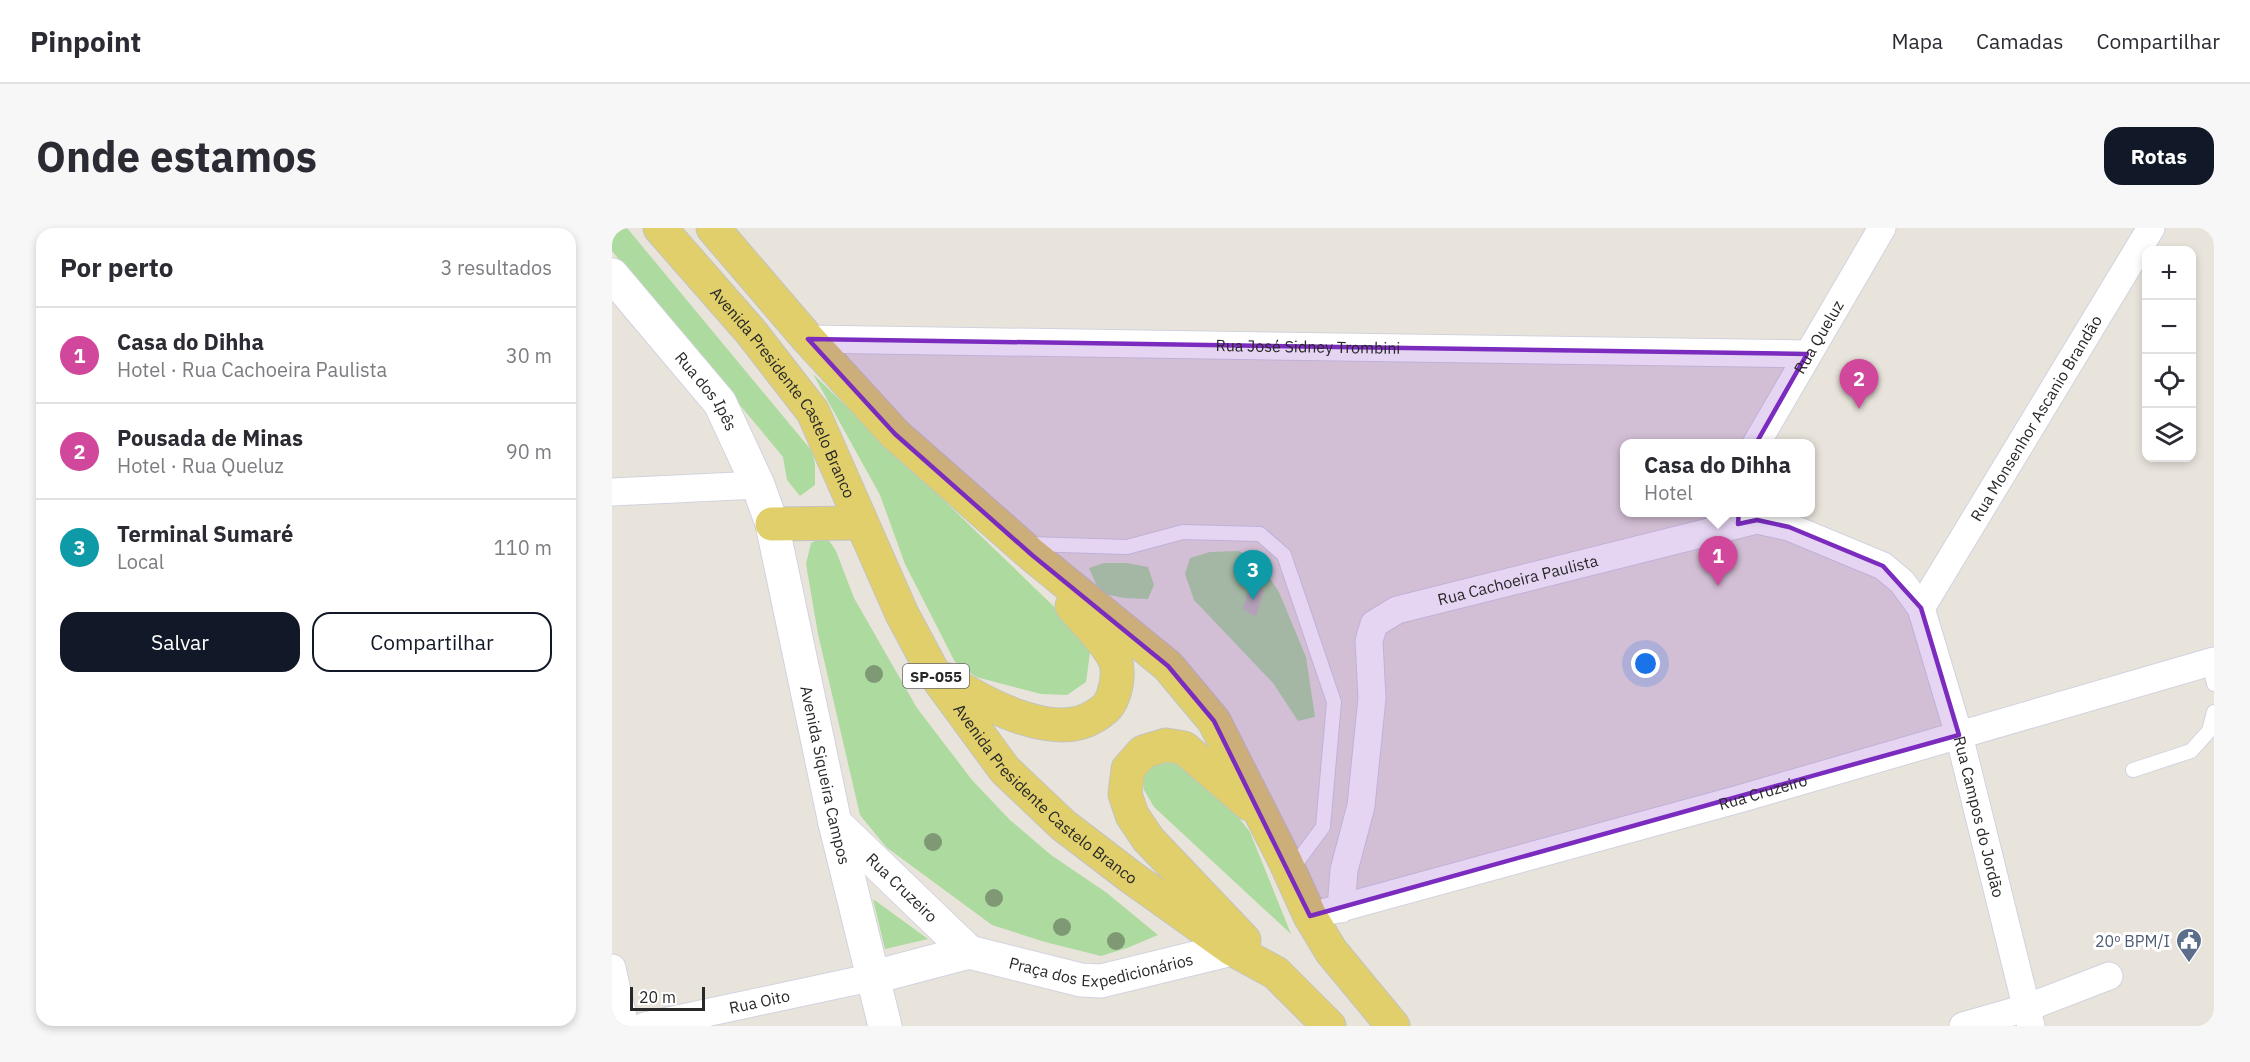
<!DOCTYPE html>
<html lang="pt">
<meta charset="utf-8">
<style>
body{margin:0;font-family:"IBM Plex Sans",sans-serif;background:#f7f7f7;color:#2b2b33}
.controls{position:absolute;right:18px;top:18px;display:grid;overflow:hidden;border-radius:12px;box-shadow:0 3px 9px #0003}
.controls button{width:54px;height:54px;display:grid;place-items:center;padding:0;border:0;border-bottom:2px solid #e1e1e2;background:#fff;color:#2b2b33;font:30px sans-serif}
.scale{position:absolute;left:18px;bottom:15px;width:75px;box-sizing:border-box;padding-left:6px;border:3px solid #282828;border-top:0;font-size:16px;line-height:21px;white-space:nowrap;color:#282828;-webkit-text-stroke:4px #fff;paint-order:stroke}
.you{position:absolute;left:1034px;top:436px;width:21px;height:21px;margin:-15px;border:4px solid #fff;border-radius:50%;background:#1a73e8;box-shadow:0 0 0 9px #1a73e833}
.badge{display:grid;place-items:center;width:39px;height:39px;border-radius:50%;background:#111827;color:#fff;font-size:20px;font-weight:700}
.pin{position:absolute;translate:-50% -50px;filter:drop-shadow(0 2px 3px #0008)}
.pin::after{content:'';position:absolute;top:32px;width:21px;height:18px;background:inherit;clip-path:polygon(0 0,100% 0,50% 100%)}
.popup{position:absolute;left:1008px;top:211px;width:195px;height:78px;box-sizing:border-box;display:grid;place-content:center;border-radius:12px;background:#fff;filter:drop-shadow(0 2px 4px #0005);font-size:20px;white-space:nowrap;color:#7c7c81}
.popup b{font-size:22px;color:#2b2b33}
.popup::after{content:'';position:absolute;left:50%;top:100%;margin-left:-12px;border:12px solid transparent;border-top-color:#fff}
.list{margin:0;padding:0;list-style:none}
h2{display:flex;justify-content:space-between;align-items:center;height:78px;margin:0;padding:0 24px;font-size:26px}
h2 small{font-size:20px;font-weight:400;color:#7c7c81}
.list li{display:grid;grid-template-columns:39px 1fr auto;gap:18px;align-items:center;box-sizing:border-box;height:96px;padding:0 24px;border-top:2px solid #e1e1e2}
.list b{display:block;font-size:22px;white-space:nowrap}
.list p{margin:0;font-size:20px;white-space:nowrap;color:#7c7c81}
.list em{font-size:20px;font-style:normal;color:#7c7c81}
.actions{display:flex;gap:12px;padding:18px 24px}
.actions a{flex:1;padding:14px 0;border:2px solid #111827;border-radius:18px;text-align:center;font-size:21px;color:#111827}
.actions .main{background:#111827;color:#fff}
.icon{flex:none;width:33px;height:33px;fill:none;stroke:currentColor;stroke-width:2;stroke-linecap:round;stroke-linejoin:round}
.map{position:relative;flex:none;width:1602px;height:798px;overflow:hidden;border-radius:18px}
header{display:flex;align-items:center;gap:36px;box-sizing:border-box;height:84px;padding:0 30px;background:#fff;border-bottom:2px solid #e1e1e2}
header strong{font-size:28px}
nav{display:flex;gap:33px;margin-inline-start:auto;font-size:21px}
.intro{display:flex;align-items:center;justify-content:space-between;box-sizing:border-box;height:144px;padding:0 36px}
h1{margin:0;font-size:42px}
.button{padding:15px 27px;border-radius:18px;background:#111827;color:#fff;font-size:21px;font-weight:700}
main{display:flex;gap:36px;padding:0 36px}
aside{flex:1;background:#fff;border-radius:18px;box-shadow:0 3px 9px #0003}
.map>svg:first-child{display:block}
.green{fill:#adda9e}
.building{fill:#c1beb8}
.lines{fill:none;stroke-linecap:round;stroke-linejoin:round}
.service-casing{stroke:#d1d2df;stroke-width:16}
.minor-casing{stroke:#d1d2df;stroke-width:29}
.tertiary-casing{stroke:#d1d2df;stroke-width:35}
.primary-casing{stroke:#c3c3c3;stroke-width:35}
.service{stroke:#fff;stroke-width:14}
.minor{stroke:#fff;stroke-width:27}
.tertiary{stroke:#fff;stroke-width:33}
.primary{stroke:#e0cf6a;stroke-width:33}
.tree{fill:#7f9975}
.marked{fill:#7b2cbf;fill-opacity:0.2;stroke:#7b2cbf;stroke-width:4.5;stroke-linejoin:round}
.labels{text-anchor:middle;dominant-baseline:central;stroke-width:6;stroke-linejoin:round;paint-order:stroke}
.shield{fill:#fff;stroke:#686868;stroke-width:1.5}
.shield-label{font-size:15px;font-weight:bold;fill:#282828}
.street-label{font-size:16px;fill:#282828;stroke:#fff}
.service-label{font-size:16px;fill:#4e5e75;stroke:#fff;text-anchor:end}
</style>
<header>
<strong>Pinpoint</strong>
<nav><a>Mapa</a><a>Camadas</a><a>Compartilhar</a></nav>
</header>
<div class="intro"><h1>Onde estamos</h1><a class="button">Rotas</a></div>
<main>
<aside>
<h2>Por perto<small>3 resultados</small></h2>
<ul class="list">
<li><span class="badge" style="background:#d1479c">1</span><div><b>Casa do Dihha</b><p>Hotel · Rua Cachoeira Paulista</p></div><em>30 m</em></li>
<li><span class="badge" style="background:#d1479c">2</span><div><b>Pousada de Minas</b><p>Hotel · Rua Queluz</p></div><em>90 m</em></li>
<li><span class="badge" style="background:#0f9aa8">3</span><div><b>Terminal Sumaré</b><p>Local</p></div><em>110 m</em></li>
</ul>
<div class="actions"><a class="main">Salvar</a><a>Compartilhar</a></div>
</aside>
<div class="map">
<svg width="1602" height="798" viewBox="0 0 1602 798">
<rect width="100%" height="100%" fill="#e9e4db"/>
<path class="green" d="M0,0h15l185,223 3,13v21l-15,11 -13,-16 -4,-23 -171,-206z
M201,146l258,249 19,30 -4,29 -19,13 -26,-1 -65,-17 -21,-15 -50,-98 -25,-69z
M214,308l10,15 18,47 63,110 55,72 38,40 41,35 56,38 51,42 -31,13 -26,8 -56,-14 -53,-17 -106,-78 -26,-32 -42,-181 -12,-70 5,-21z
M627,323l20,11 20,30 27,65 9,60 -17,4 -25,-38 -79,-83 -9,-26 5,-16 20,-6z
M492,335h23l21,4 6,18 -6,14 -24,-1 -24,-5 -11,-25z
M556,530l15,9 49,42 18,23 41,102 -137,-127 -10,-17 -2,-22z
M261,671l55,40 -43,10z"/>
<path class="building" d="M639,355l13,8 -8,26 -13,-8z"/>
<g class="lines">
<defs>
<path id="service" d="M417,316l98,3 56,-15 77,2 24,21 50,147 -11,125 -32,43
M1597,434l5,22
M1521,542l58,-19 18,-20 5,-19"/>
<g id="minor">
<path id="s1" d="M196,111l999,15"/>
<path id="s2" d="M1144,216l126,-216"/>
<path d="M0,264l146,-7"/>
<path id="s3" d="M1309,380l230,-380"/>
<path id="s4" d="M729,681l3,-39 17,-64 11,-108 -3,-57 5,-17 23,-14 360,-90 32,7 94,39 19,16 19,26 38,127 72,291"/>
<path id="s5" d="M714,684l413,-113 475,-138"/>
<path d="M0,740l13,58"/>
<path id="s6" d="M33,798l229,-49"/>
<path d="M1351,798l63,-18 83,-32"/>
</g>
<g id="tertiary">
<path id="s7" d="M0,47l108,128 38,82 14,39 63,299 50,203"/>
<path id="s8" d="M223,595l134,129"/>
<path id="s9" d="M262,749l95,-25 112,28 20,1 131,-32"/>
</g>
<g id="primary">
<path id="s10" d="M48,0l91,104 62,80 89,202 31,58 72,98 58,55 68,52 101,72 44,24 53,53"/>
<path d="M101,0l95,111 87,95 137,121 136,111 46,55 71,140 25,55 21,35 62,75"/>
<path d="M160,296l88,-1"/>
<path d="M333,451c36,23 108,64 150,37 9,-6 14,-9 18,-20 4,-11 7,-29 0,-40 -10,-18 -28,-34 -41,-50"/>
<path d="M632,712l-96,-101 -16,-24 -7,-21 3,-25 15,-17 23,-7 18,3 65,56"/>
</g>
</defs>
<use href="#service" class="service-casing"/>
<use href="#minor" class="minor-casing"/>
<use href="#tertiary" class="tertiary-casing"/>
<use href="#primary" class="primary-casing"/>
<use href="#service" class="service"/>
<use href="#minor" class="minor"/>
<use href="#tertiary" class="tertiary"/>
<use href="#primary" class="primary"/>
</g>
<g class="tree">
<circle cx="262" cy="446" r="9"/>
<circle cx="321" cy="614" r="9"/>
<circle cx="382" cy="670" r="9"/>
<circle cx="450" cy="699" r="9"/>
<circle cx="504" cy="713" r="9"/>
</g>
<path class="marked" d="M196,111l999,15 -65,114 -4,56 19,-4 32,7 94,39 38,42 38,127 -649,181 -96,-195 -46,-55 -136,-111 -137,-121z"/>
<defs>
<symbol id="civic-pin" viewBox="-11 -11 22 30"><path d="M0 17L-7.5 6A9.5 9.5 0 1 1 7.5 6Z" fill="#5c6f8a" stroke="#fff"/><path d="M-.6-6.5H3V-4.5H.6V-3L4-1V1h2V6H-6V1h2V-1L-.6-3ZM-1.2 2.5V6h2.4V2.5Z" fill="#fff"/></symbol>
</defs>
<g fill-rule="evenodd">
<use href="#civic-pin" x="1562" y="698" width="30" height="40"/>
</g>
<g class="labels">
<rect class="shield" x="291" y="436" width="66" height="24" rx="4.5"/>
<g class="shield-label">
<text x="324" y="448">SP-055</text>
</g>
<g class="street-label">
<text stroke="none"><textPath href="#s2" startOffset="124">Rua Queluz</textPath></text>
<text stroke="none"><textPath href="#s1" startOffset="500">Rua José Sidney Trombini</textPath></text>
<text stroke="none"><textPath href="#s7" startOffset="150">Rua dos Ipês</textPath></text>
<text stroke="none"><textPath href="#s10" startOffset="207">Avenida Presidente Castelo Branco</textPath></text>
<text stroke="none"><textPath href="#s3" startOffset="222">Rua Monsenhor Ascanio Brandão</textPath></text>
<text stroke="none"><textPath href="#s4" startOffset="440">Rua Cachoeira Paulista</textPath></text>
<text stroke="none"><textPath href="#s7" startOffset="556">Avenida Siqueira Campos</textPath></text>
<text stroke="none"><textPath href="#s10" startOffset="693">Avenida Presidente Castelo Branco</textPath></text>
<text stroke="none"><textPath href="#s5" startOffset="453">Rua Cruzeiro</textPath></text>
<text stroke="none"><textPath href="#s4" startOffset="1095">Rua Campos do Jordão</textPath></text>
<text stroke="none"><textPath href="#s8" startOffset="93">Rua Cruzeiro</textPath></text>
<text stroke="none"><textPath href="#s9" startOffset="234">Praça dos Expedicionários</textPath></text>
<text stroke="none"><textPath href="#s6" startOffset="117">Rua Oito</textPath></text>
</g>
<g class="service-label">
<text x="1558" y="713">20º BPM/I</text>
</g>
</g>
</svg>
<div class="controls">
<button>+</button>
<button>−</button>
<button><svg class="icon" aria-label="locate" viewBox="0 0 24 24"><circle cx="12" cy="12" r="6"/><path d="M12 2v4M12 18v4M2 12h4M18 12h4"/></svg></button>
<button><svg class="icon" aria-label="layers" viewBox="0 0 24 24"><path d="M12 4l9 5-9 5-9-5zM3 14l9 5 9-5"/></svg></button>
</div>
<div class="scale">20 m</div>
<div class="you"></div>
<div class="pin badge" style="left:1106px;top:358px;background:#d1479c">1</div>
<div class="popup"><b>Casa do Dihha</b>Hotel</div>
<div class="pin badge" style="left:1247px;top:181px;background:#d1479c">2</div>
<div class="pin badge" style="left:641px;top:372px;background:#0f9aa8">3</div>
</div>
</main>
